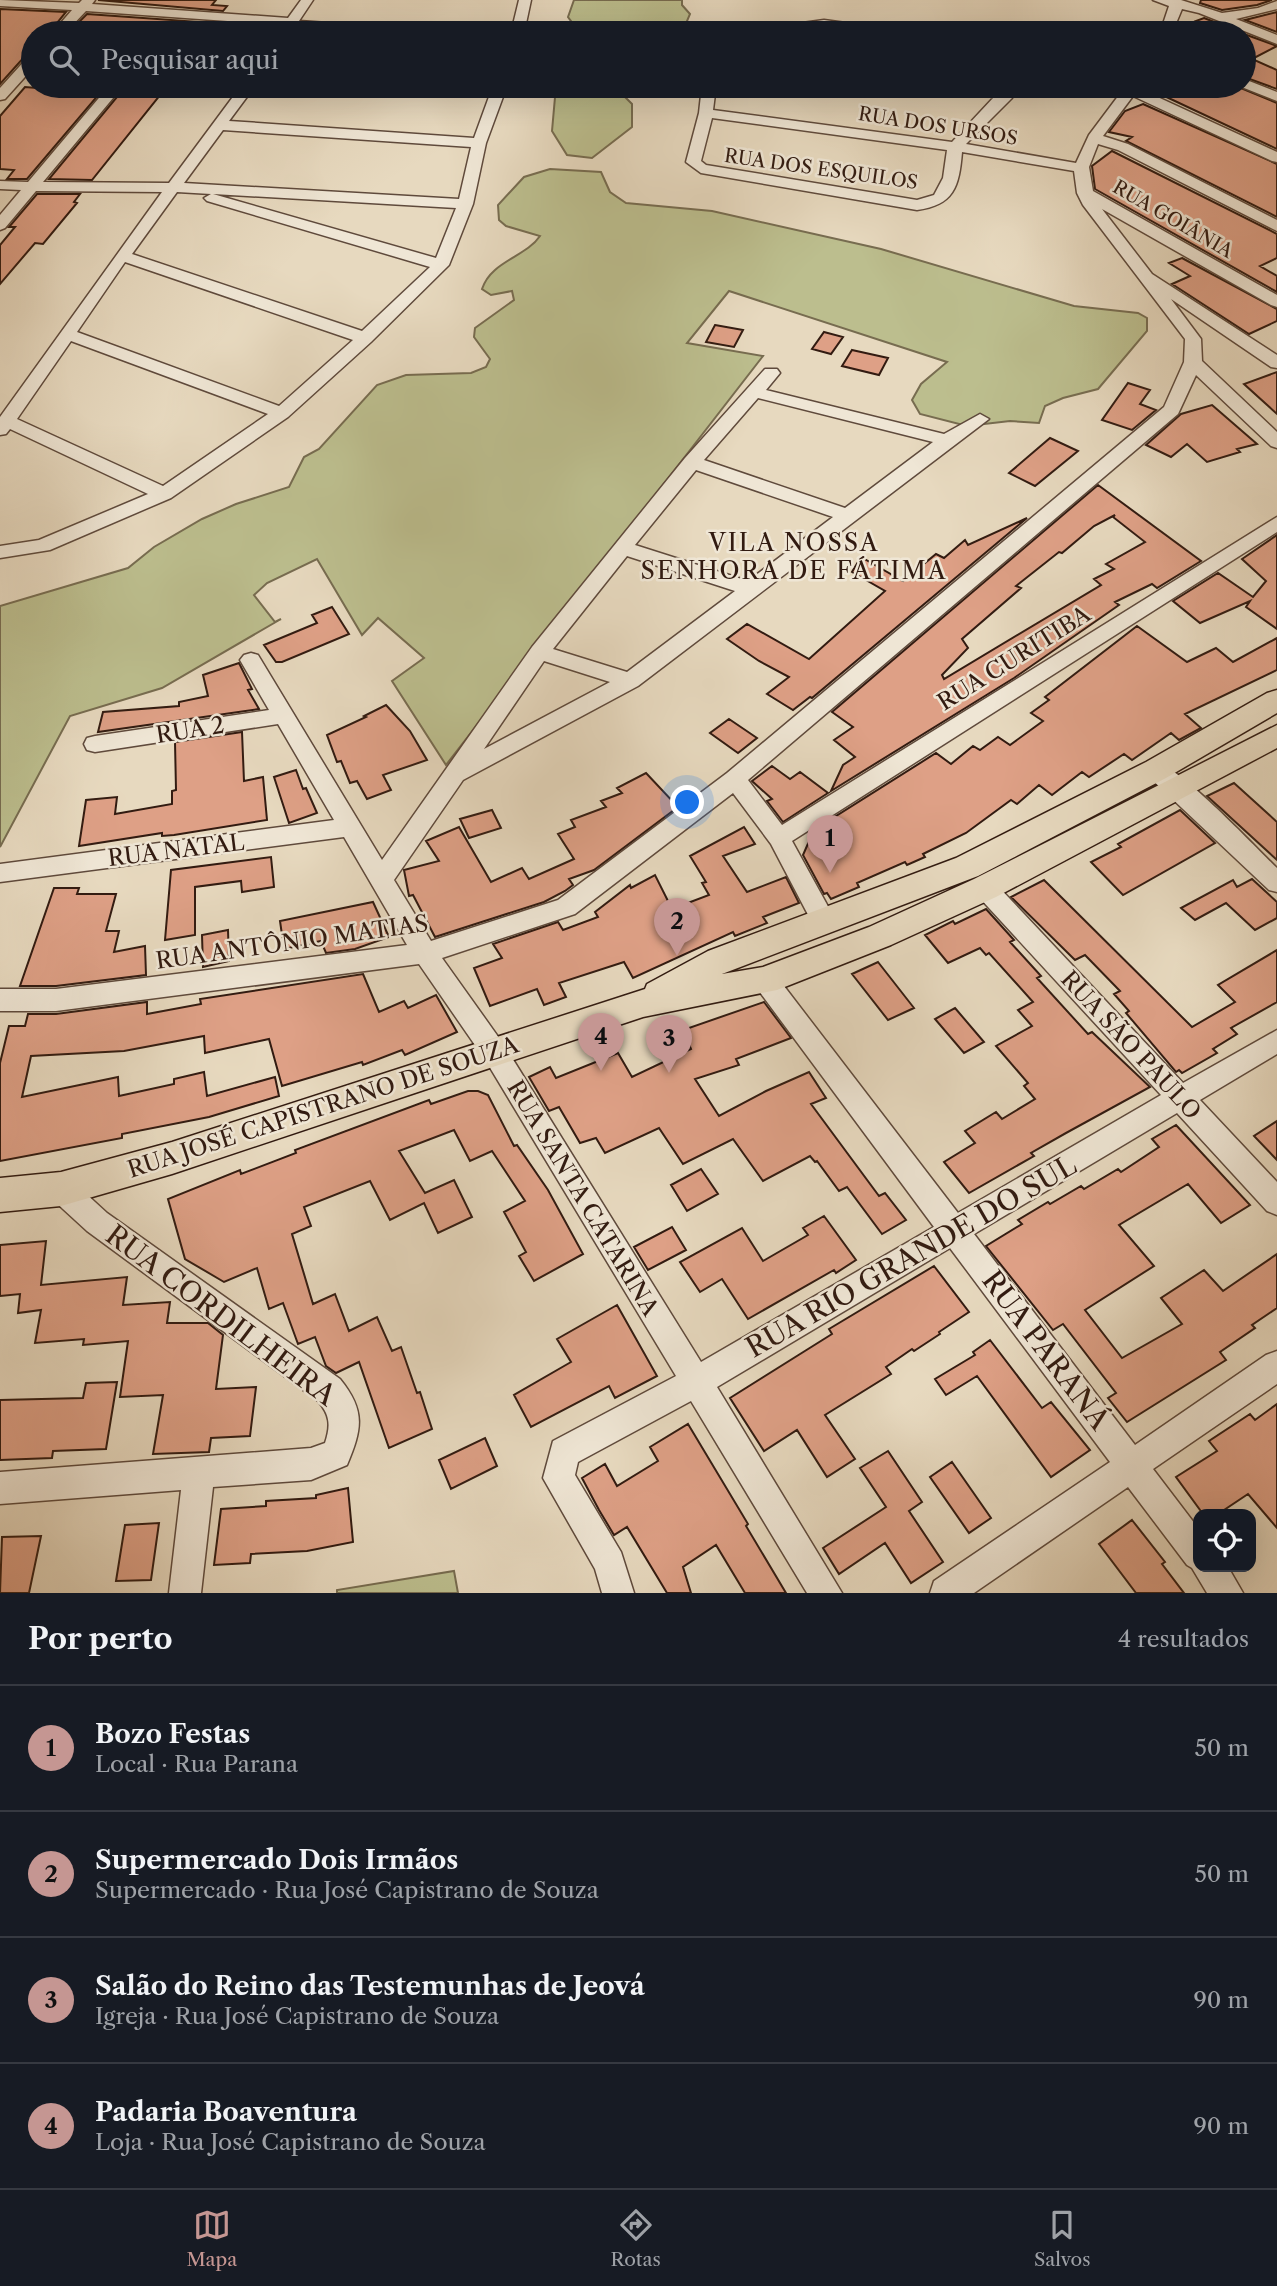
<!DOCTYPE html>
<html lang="pt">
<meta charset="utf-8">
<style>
body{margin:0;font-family:"Libre Caslon Text",serif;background:#242831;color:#f1f3f6}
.controls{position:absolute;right:21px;bottom:21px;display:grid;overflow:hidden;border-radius:14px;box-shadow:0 7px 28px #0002}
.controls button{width:63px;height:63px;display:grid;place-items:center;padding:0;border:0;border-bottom:2px solid #363941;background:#171b24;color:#f1f3f6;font:35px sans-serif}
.you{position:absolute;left:688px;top:803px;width:24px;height:24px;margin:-18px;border:5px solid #fff;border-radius:50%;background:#1a73e8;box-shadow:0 0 0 10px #1a73e833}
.badge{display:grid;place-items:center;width:46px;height:46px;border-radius:50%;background:#c59692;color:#111;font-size:23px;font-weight:700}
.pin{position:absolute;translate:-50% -58px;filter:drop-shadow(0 2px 4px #0008)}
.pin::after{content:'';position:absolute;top:37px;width:24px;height:21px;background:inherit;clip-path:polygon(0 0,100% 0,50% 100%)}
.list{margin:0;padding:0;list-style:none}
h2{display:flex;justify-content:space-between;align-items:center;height:91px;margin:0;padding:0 28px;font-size:30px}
h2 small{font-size:23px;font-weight:400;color:#9ea1a6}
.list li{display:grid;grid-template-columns:46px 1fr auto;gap:21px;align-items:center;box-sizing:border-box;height:126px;padding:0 28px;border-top:2px solid #363941}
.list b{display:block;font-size:26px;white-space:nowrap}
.list p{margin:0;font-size:23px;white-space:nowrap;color:#9ea1a6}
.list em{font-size:23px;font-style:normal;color:#9ea1a6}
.icon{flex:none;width:38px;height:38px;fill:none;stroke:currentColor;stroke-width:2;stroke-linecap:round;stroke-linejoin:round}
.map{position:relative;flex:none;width:1277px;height:1593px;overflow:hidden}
.search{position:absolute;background:#171b24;box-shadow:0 7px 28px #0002;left:21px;right:21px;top:21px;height:77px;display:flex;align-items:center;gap:18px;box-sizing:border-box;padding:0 24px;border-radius:38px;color:#9ea1a6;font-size:26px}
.sheet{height:595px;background:#171b24}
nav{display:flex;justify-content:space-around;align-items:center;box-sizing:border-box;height:98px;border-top:2px solid #363941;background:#171b24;font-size:19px;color:#9ea1a6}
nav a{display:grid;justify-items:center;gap:4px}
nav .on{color:#c59692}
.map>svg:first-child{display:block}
.green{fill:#bcbe8e;stroke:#776c50;stroke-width:2}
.building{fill:#dea086;stroke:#321b11;stroke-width:2;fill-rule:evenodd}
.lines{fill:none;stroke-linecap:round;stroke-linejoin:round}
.minor-casing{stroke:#5f4a3c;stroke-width:3}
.major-casing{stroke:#321b11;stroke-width:3}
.minor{fill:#efe6d5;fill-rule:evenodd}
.major{fill:#e7d9bf;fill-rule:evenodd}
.labels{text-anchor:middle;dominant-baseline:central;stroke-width:5;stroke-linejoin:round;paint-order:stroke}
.far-street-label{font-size:19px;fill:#321b11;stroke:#efe6d5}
.street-label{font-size:23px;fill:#321b11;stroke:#efe6d5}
.neighbourhood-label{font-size:24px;letter-spacing:2px;fill:#321b11;stroke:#efe6d5}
.near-street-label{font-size:28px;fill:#321b11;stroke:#efe6d5}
</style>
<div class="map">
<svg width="1277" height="1593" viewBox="0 0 1277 1593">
<rect width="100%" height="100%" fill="#e7d9bf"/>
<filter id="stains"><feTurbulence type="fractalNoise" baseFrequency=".00286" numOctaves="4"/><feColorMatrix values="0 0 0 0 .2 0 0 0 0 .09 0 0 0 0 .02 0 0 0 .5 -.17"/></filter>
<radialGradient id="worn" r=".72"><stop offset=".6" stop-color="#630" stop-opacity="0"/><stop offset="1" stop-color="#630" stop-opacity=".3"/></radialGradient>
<path class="green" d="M574,0h108v5l8,9 -8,19h-102l-12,-16z
M556,86h58l18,18v23l-40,31 -25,-3 -15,-24z
M550,169l51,3 9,20 16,11 86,8 169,38 193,57 64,7 9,5v13l-49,58 -35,9 -18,8 -6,17 -29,-2 -43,5 -47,-12 -8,-14 9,-16 26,-22 -218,-71 -42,52 76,13 -317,409 -54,-84 32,-23 -46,-40 -16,17 -45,-76 -50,24 -13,12 21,27 6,-3 -119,69 -92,28 -70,131v-241l128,-38 26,-21 48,-28 34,-15 53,-17 15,-30 15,-8 58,-64 29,-10 65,-2 15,-6 4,-8 -16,-22 1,-9 39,-28 -2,-9 -21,4 -9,-6c9,-28 44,-32 58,-53l-34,-10 -7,-6 -1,-15 26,-28z
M454,1571l4,22h-121v-3z"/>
<path class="building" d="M98,0h118l-4,5 15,1 -4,5z
M1201,0h71l-15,5 -35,5 -22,-7z
M0,9l66,3 -17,21h-16v21l-7,1 -26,29z
M1277,12v20l-32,-12z
M87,14l127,9 -8,10 -136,-2z
M1204,18l39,15h-30l-17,-7 5,-2 -5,-3z
M1244,34l33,12 -25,13 25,11v19l-33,-12z
M65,86h41l-79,93h-20l7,-9 -14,-1v-53l25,-29 36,3z
M126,86h26l-7,8 15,1 -68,85 -43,-1z
M1143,86h93l41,17v46z
M1143,104l134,60v53l-151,-76 6,-4 -23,-5 16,-21z
M1112,151l165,83v24l-17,8 17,10v16l-182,-103 -3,-23z
M37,194h43l-6,8 3,1 -34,41 -8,-1 -35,41v-39l15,-18h-6z
M1182,258l95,51v12l-28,13 -77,-50 18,-8 -21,-13z
M715,325l28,5 -9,17 -28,-5z
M824,332l19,5 -12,17 -19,-5z
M852,350l36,8 -9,17 -37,-9z
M1277,372v42l-33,-30z
M1128,383l22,7 -10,14 16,6 -24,20 -30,-10z
M1212,405l45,39 -20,5 3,3 -33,10 -20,-18 -16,13 -25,-12 35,-31z
M1050,438l28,13 -43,35 -26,-13z
M1098,485l103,76 -44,27 -5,-4 -37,18 4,3 -105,73 -183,113 12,-26 12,-8 -21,-17 19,-13 -21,-15zM1115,515l-2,2 32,25 -39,22 8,5 -20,10 7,6 -157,94 -2,-4 26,-27 -6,-9 59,-51 -5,-2 43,-34 3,1 32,-27z
M1027,518l-215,180 -2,-1 -17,13 -26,-16 22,-17 -30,-16 -32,-22 20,-15 62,35 76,-68 -33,-19 9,-15 42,24 33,-27 8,4 21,-18 3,5z
M1277,535v94l-31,-22 4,-6 -50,22 -27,-22 45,-28 35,24 13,-16 -24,-22z
M332,607l17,27 -67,28h-6l-12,-17 53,-22 -5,-8z
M1137,626l50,36 29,-14 17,14 44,-24v32l-92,44 16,14 -22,12 -8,-7 -39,27 -8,-6 -35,23 -7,-5 -30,23 -13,-10 -22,19 -6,-4 -45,33 -43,21 2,3 -18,8 -2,-3 -48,21 2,4 -28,12 -4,-6 -3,1 -21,-39 11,-25 122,-77 15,11 22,-18 7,4 18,-13 12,8 33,-24 -12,-8 18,-13 -4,-3z
M239,663l13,26 -4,1 11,19 -161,23 5,-20 76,-6v-4l29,-6 -5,-21z
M386,705l24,26 17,29 -44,15 8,15 -24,9 -10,-18 -7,2 -9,-22 -4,1 -10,-27 39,-18 -2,-1z
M729,719l28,19 -19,15 -28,-20z
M242,732l2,49 19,-4 4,43 -93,15 -12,1v-3l-83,13 7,-46 31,-3 -2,17 57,-10v-13l4,-1 -1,-48z
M772,766l18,13 10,-7 28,21 -45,29 -16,-21 5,-2 -20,-18z
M296,770l7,19 3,-1 11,25 -28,10 -15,-46z
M646,773l32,34 -84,63 -25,9 4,6 -8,6 -21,11 -109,35 -22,-42 -4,1 -5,-26 35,-9 -13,-20 33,-14 32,55 31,-14 7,11 45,-20 -16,-25 17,-7 -4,-7 35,-13 -5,-6 21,-8 -5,-5z
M1234,783l43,39v38l-70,-64z
M492,810l9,18 -32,10 -9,-19z
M1180,810l35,33 -92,52 -32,-33 30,-15 -3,-3z
M744,827l11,17 -32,12 24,36 39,-15 13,26 -36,14 4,6 -32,13 -2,-4 -100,46 -9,-16 -65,21 7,14 -22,8 -7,-16 -47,17 -16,-38 28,-10 -9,-14 65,-22 5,8 35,-13 -3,-5 35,-27 1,3 24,-13 17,34 37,-14 -7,-12 4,-1 -16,-26z
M271,857l3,30 -32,5 -1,-11 -46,6v48l-30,5 6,-70z
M1252,879l25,23v16l-22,12 -29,-27 -31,17 -14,-12 52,-28 4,7z
M1044,880l148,147 43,-25 -17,-17 59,-35v52l-46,26 6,6 -24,15 4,4 -35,20 -3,-3 -3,2 -50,-59 3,-2 -15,-17 6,-3 -35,-36 -10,5 -64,-63z
M54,888h25l-2,6h39l-10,37h13l-5,21 31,-6 1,29 -90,11h-36z
M373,902l16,35 -34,12 -29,4 -5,-12 -37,8 -4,-28z
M986,909l28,31 -4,2 31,34 -4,2 51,56 4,-2 58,55 -84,46 -35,20 3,3 -65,37 -25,-31 31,-19 -10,-12 31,-19 6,7 33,-20 -11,-13 4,-3 -32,-37 36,-20 -14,-16 15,-8 -44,-49 -3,2 -6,-7 -32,15 -23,-28 28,-14 2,3z
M228,930l1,31 -26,6 -1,-32z
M878,962l36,46 -26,12 -36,-46z
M363,974l16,38 25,-11 4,7 28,-13 21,37 -52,23 -3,-5 -39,15 -1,-3 -80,24 -13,-47 -64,14 -1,-17 -80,15 -93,5 -9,41 96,-20 1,19 55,-12v-5l30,-7 3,24 68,-19 4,19 -70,21 -87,17v4l-122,23v-98l9,-37h16l3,-12h28l91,-12v12l54,-10 -1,-5z
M764,1002l27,36 -55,21 3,6 -44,14 24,37 47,-25 43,-19 17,26 -15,6 68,92 6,-3 21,27 -24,14 -35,-47 -8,4 -22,-30 -2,1 -5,-6 -47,25 -30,-42 -50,25 -24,-36 -54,25 -9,-15 -16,5 -21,-36 -10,4 -20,-34 21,-10 6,11 62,-25 14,24 59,-28 -8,-19z
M955,1008l29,34 -20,11 -29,-34z
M468,1091h10l10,4 26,51 3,-1 31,45 35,64 -49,27 -15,-25 7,-4 -22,-40 21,-11 -33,-50 -22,10 -16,-31 -55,21 26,42 29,-13 18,37 -34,16 -14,-30 -34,17 -20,-39 -66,26 7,19 -19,8 21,70 22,-10 14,37 28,-14 15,34 9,-4 16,46 3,-1 12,37 -43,19 -30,-86 -23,11 -10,-7 -11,-29 -17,7 -15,-41 -14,6 -12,-41 -33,14 -39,-23 -17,-60 72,-29 1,4 55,-21 -1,-3 134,-50 2,4z
M1277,1121v39l-23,-24z
M1176,1125l74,80 -29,18 -33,-39 -69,41 35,41 -69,44 37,48 60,-34 -21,-26 43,-28 19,21 54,-37v54l-25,17 3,3 -35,24 6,8 -99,62 -19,-24 8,-5 -53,-69 -10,6 -67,-84 36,-22 -4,-4 30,-18 2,2 31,-18 3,3 34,-20 3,3 38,-25 -7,-8z
M701,1169l17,25 -31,17 -16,-26z
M824,1216l32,44 -20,13 -2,-3 -86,49 -26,-40 -22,13 -20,-30 62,-34 21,33 45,-26 -5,-7z
M672,1227l14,23 -38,20 -14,-23z
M46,1241l-5,44 86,-8 -4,28 47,-3 -3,21h41l15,12 -7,54 40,-2 -6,49 -39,2 -2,14 -56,2 10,-59 -43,2 8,-56 -45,4 1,-6 -49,4 6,-33 -23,3 2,-19 -20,2v-51z
M934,1266l35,46 -30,20 1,2 -26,17 -2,-2 -26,18 5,7 -66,41 30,44 -28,18 -30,-47 -33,21 -34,-53 102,-64 -3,-5z
M617,1305l40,71 -42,22 -6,-12 -78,41 -17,-32 57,-33 -14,-23z
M990,1340l52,68 9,-6 39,48 -39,27 -74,-101 -31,19 -11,-16 40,-24 -2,-3z
M117,1382l-11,67 -53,2 -1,7 -52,2v-60l83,-2 3,-15z
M1277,1404v124l-29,-34 -30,20h-15l-27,-37 41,-26 -8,-10 41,-27 5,6z
M688,1424l60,100 -2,2 40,67h-41l-29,-48 -33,22 8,26h-24l-40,-66 -13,8 -15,-25 -17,-32 23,-14 12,22 41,-25 -8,-14z
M485,1438l12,28 -46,23 -12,-29z
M888,1451l34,51 -13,9 34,51 -32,21 -26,-40 -46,31 -16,-26 63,-41 -26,-39z
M952,1462l39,56 -22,15 -39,-56z
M348,1488l5,54 -46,9 -56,3 -1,9 -36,2 7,-56 45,-3v-5l50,-3v-3z
M1132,1520l33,42 -3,2 22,29h-48l-37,-49z
M159,1523l-8,57 -35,1 9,-56z
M41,1536l-12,57h-29l2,-56z"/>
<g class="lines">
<defs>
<path id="minor" d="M0,0l79,3 3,-3h13l-3,4 196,14 13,-18h12l-14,21 117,8 7,4h-64l-64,-6 -5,6h-12l5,-8 -197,-14 -21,22h-13l20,-23 -72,-4z
M519,0h12l-7,33h-13z
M1153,0h28l41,13 36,-5 19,-7v8l-41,10 41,16v9l-78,-31 -17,-4 -10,24h-12l9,-27z
M824,20l66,9 7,4c-25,1 -48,-5 -73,-5 -23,0 -47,6 -72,5l7,-4z
M33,56v12l-28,31 -5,1v-12l28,-31z
M1244,79l33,13v9l-38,-15h5z
M109,86h14l-80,96 126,1 72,-97h14l-26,35 245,17 16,-44 -50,-4 -7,-4h74l-21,57 -13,61 -24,61 -78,77 -83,75 -117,81 -121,52 -50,8v-12l39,-6 109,-46 -138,-65 -4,5 -6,1v-18l162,-225 -126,-1 -31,37 -5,2v-15l21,-25 -21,-1v-8l28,1zM223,130l248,17 -12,52 -275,-16zM177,192l34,2 -7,4 3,3 223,66 -68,64 -230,-77zM213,194l243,14 -20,50zM125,262l228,78 -74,66 -202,-74zM71,341l197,73 -105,72 -146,-67z
M702,86h14l-3,24 239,32 42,-45 -52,-7 -7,-4h35l31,4 5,-4h14l-8,12 -46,46 110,19 13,-28 33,-44 -7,-5h25l-2,2 139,64v10l-5,-1 -139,-65 -30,40 25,8 149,76v11l-159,-81 -20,-6 -9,23 4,24 184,104v12l-6,-2 -169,-96 50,65 125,81v13l-6,-1 -100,-68 30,40 1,22 75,71v16l-6,-2 -75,-71 -18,39 -430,366 34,45 495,-308v15l-485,309 44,80 -3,7 -9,3 -9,-3 -44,-84 -38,-51 -158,121 -133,44 62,87 197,317 233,-135 -178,-240 -4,-7 4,-7 9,-3 9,3 184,240 203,-118 -184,-200 -4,-7 4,-7 8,-2 8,2 190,202 94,-53v24l-77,46 77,82v33l-10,-4 -90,-98 -203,121 161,211 131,-90 11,-4v33l-124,85 45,59v39h30l15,26h-36l-15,-25 -5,-3 -59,-78 -154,106h-44l4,-12 176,-119 -160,-214 -233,139 125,206h-35l-116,-192 -113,61 -3,13 46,77 13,41h-32l-7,-24 -52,-91 10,-37 123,-65 -190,-315 -67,-97 -363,47h-56v-22h56l351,-44 -63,-108 -344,45v-18l334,-44 -56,-96 -183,28 -8,-2 -3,-6 3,-6 8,-2 174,-26 -29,-50 4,-5 7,-2 7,2 124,205 150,-213 153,-189 80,-89h12l3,4 -14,17 178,44 36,-20 9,5 -351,267 -175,94 -69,100 37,61 127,-41 169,-127 437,-366 20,-45 1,-23 -102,-134 -6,-12 -3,-22 -112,-19c-3,35 -8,53 -45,58l-216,-37 -15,-11 13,-49zM712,118l235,32 -4,28 -9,17 -17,5 -211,-35 -5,-4zM758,398l175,44 -88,66 -141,-48zM696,470l137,47 -85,64 -113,-36zM627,556l108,35 -108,81 -74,-23zM544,661l66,21 -126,67z
M1156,762c27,8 97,83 121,106v24l-8,-2 -121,-114 -3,-6 3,-6z
M61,1176l10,4 36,33 233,166c26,32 22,50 7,86l-36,15 -98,7 -12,106h-32l12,-103 -181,14v-32l311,-24 14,-5c6,-18 5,-28 -7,-42l-231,-170 -36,-33 -4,-9 4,-9z"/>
<path id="major" d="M1277,690v23l-111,65 -188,98 -256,98 41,-7 106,-40 105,-48 303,-154v23l-281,149 -105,48 -114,45 -134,27 -471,157 -111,32 -61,6v-34l61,-6 111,-30 473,-153 2,-5 61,-33 248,-93 190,-96 121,-69z"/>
</defs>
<use href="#minor" class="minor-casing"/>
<use href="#major" class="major-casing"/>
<use href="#minor" class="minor"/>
<use href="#major" class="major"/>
</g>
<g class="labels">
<g class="far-street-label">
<text transform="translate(938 126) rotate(9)">RUA DOS URSOS</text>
<text transform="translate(821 169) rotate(8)">RUA DOS ESQUILOS</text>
<text transform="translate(1173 219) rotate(30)">RUA GOIÂNIA</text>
</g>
<g class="street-label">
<text transform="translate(1014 658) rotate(-32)">RUA CURITIBA</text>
<text transform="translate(190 730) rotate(-9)">RUA 2</text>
<text transform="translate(176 850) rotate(-7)">RUA NATAL</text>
<text transform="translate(292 942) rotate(-8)">RUA ANTÔNIO MATIAS</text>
<text transform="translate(1131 1045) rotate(47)">RUA SÃO PAULO</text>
<text transform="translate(323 1107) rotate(-18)">RUA JOSÉ CAPISTRANO DE SOUZA</text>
<text transform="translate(583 1198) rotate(59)">RUA SANTA CATARINA</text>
</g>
<g class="neighbourhood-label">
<text x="794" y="542">VILA NOSSA<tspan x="794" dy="28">SENHORA DE FÁTIMA</tspan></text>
</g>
<g class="near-street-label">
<text transform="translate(911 1256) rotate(-30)">RUA RIO GRANDE DO SUL</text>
<text transform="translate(221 1315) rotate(37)">RUA CORDILHEIRA</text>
<text transform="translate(1046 1350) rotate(53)">RUA PARANÁ</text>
</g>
</g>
<rect width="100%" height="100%" filter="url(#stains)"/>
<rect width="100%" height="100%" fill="url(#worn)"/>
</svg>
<div class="controls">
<button><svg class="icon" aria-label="locate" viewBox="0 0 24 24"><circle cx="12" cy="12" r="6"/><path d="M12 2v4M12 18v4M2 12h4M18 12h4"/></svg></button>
</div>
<div class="you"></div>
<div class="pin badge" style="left:830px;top:873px">1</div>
<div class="pin badge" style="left:677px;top:956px">2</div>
<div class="pin badge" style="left:669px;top:1073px">3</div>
<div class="pin badge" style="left:601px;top:1071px">4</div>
<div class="search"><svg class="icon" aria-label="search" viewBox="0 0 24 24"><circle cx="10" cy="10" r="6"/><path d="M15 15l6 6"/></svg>Pesquisar aqui</div>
</div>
<section class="sheet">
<h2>Por perto<small>4 resultados</small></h2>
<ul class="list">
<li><span class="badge">1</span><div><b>Bozo Festas</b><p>Local · Rua Parana</p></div><em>50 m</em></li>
<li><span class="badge">2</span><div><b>Supermercado Dois Irmãos</b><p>Supermercado · Rua José Capistrano de Souza</p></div><em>50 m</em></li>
<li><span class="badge">3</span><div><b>Salão do Reino das Testemunhas de Jeová</b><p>Igreja · Rua José Capistrano de Souza</p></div><em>90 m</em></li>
<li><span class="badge">4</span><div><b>Padaria Boaventura</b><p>Loja · Rua José Capistrano de Souza</p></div><em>90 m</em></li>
</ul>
</section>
<nav>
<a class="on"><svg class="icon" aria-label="map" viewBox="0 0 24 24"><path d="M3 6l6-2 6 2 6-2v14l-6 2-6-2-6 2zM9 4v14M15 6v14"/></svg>Mapa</a>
<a><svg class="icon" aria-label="directions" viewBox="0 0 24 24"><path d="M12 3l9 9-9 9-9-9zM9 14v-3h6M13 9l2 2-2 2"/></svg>Rotas</a>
<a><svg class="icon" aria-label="saved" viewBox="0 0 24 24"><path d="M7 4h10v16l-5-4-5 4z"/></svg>Salvos</a>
</nav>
